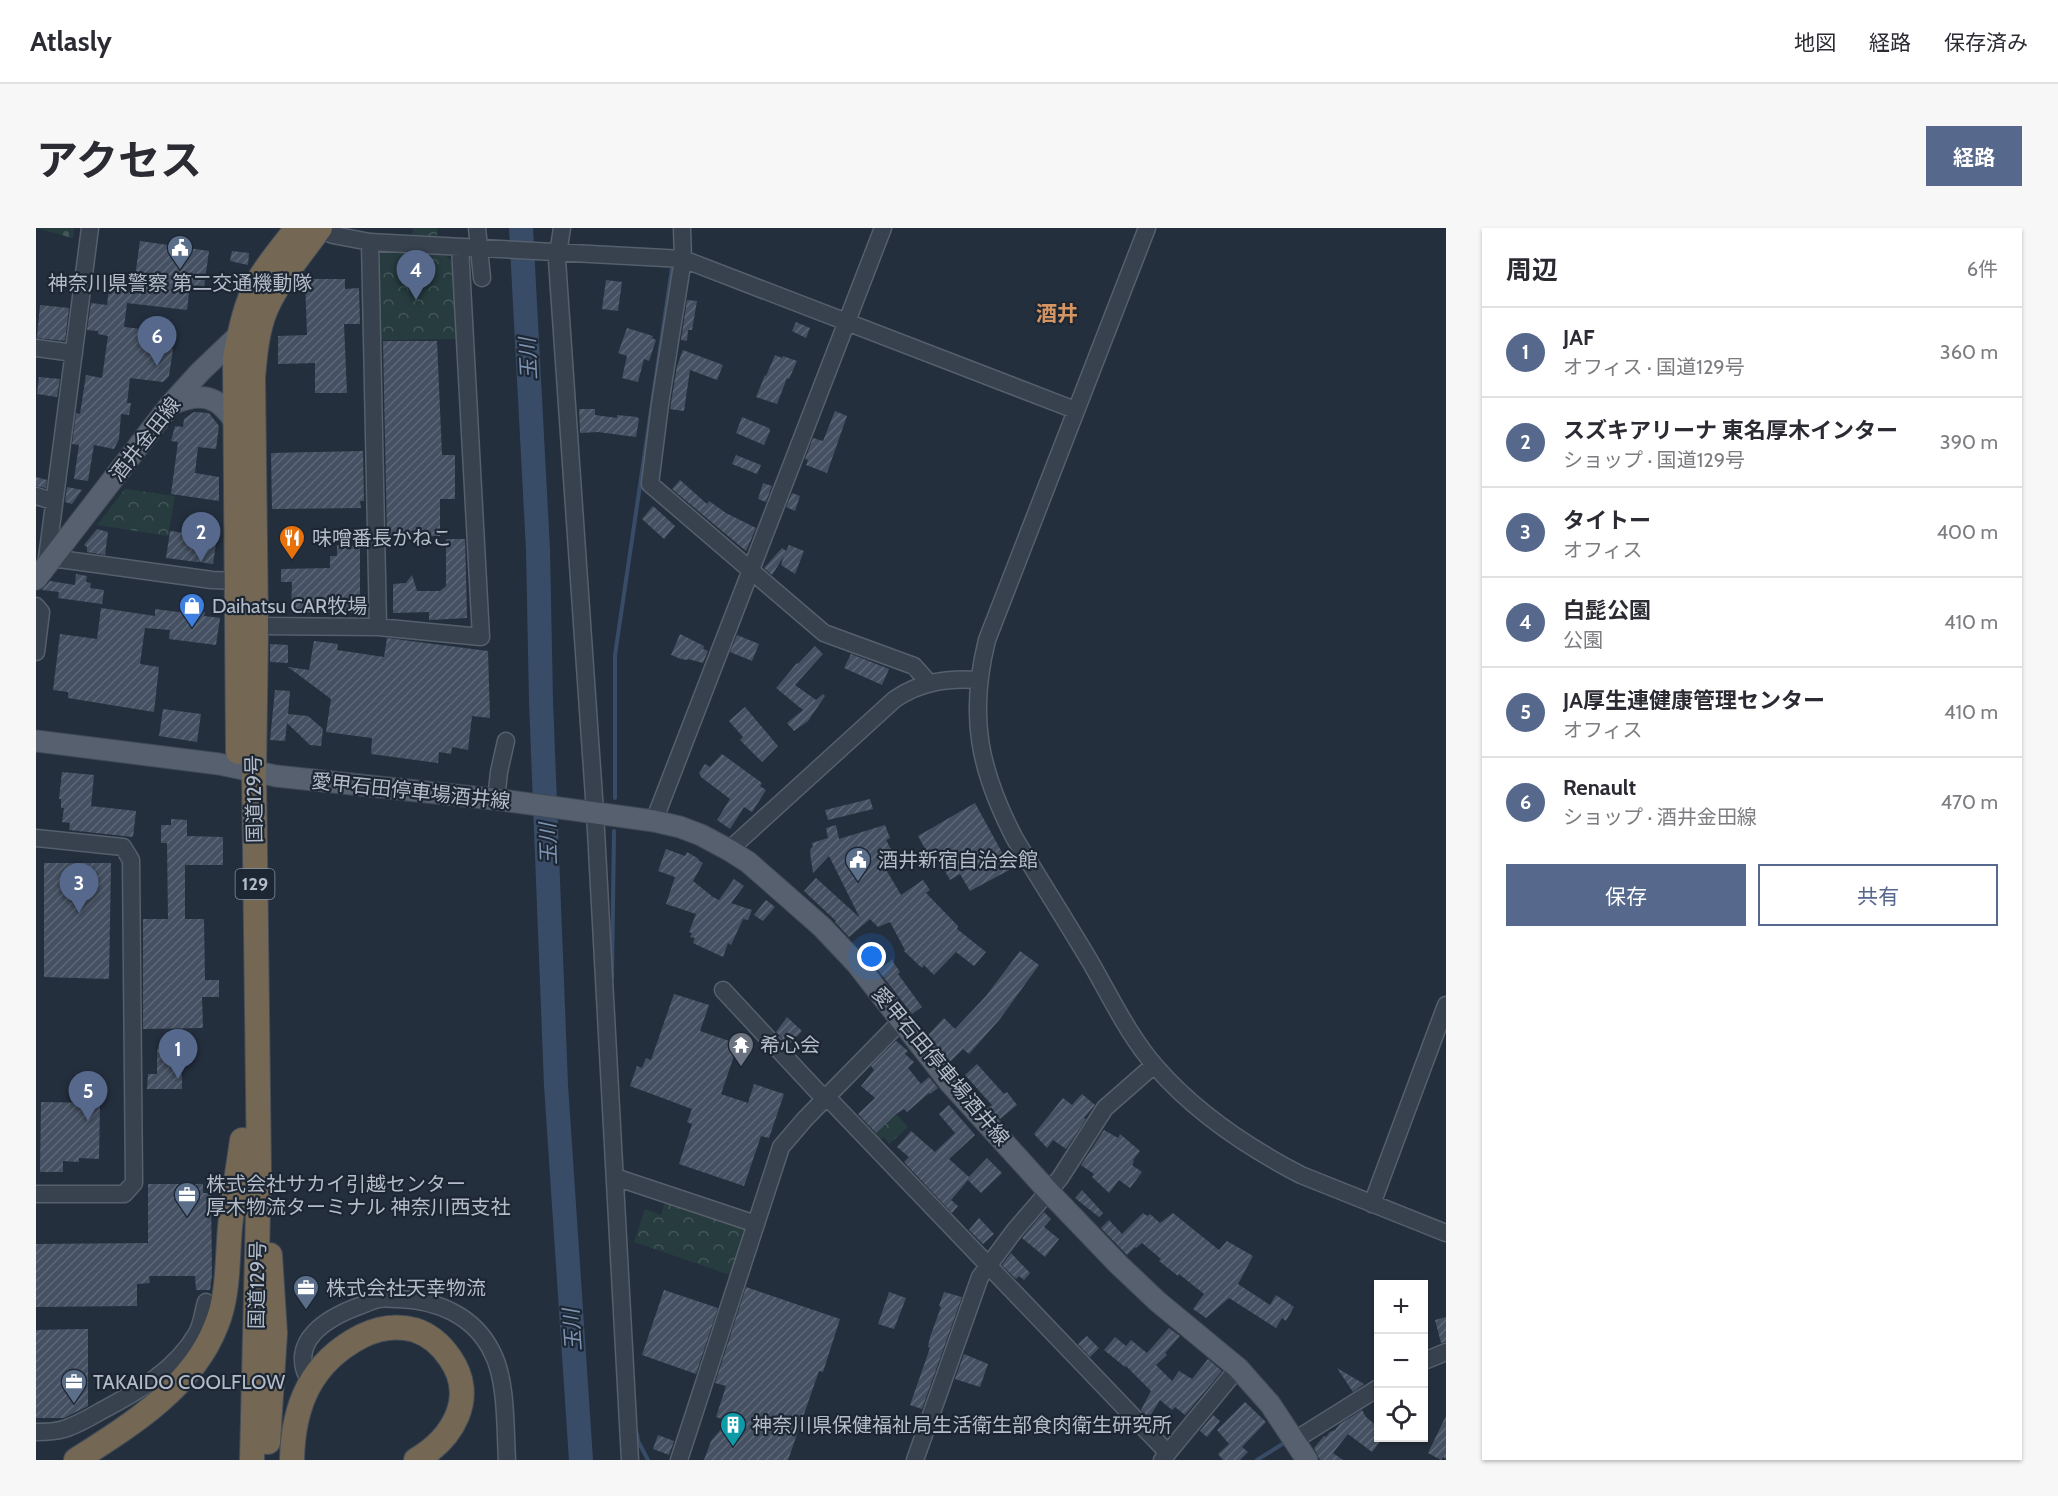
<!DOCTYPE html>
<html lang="ja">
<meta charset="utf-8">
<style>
body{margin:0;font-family:Cabin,"Noto Sans JP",sans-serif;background:#f7f7f7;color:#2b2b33}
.controls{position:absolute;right:18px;bottom:18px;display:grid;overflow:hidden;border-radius:0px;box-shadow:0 2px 4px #0004}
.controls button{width:54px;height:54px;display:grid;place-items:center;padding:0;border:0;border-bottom:2px solid #e1e1e2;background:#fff;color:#2b2b33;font:30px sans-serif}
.you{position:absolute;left:836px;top:729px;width:21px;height:21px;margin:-15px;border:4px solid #fff;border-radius:50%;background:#1a73e8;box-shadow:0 0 0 9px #1a73e833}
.badge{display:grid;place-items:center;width:39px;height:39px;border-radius:50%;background:#56698c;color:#fff;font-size:20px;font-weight:700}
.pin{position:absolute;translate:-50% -50px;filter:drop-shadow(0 2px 3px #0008)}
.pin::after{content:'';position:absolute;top:32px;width:21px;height:18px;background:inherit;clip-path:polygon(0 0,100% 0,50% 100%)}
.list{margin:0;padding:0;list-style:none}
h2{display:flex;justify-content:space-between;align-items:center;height:78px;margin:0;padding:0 24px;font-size:26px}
h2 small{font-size:20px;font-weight:400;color:#7c7c81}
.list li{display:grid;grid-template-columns:39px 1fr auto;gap:18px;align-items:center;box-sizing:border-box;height:90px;padding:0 24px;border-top:2px solid #e1e1e2}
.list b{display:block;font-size:22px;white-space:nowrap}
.list p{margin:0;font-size:20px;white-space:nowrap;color:#7c7c81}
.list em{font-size:20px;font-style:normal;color:#7c7c81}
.actions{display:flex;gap:12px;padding:18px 24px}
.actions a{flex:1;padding:14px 0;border:2px solid #56698c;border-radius:0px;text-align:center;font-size:21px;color:#56698c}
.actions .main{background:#56698c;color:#fff}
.icon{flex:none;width:33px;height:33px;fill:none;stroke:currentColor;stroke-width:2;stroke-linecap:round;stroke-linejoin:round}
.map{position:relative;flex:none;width:1410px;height:1232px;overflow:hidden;border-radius:0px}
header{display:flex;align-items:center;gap:36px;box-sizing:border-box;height:84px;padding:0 30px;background:#fff;border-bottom:2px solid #e1e1e2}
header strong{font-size:28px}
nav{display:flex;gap:33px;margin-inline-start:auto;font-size:21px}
.intro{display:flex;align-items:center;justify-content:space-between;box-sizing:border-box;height:144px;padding:0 36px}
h1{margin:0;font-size:42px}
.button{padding:15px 27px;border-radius:0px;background:#56698c;color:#fff;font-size:21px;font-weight:700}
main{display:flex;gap:36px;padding:0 36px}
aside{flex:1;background:#fff;border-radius:0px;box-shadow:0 2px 4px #0004}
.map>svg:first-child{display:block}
.cemetery{fill:url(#cemetery-stones)}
.park{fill:url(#park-crowns)}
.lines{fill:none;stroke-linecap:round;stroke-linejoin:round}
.stream{stroke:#394c67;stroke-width:4}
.river{stroke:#394c67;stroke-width:24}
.building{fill:url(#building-hatch)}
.minor-casing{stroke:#565f6c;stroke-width:19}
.major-casing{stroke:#414a57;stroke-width:23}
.highway-casing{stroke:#434c59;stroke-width:26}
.minor{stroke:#38414e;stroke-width:16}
.major{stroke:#56606e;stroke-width:21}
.highway{stroke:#746855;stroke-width:24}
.labels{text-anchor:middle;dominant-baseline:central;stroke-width:4.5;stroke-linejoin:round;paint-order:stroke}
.shield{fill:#1d2633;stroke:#878f9c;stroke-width:1.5}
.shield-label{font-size:18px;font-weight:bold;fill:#b4bcc9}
.poi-label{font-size:20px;fill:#b4bcc9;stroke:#1d2633;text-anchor:start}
.street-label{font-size:20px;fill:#b4bcc9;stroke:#1d2633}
.neighbourhood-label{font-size:21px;font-weight:bold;fill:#d59563;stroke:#1d2633}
.water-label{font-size:21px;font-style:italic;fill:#7c92b1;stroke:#1d2633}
</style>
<header>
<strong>Atlasly</strong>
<nav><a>地図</a><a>経路</a><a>保存済み</a></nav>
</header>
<div class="intro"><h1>アクセス</h1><a class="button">経路</a></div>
<main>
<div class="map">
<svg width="1410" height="1232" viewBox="0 0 1410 1232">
<defs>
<pattern id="cemetery-stones" width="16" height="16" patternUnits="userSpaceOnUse" patternTransform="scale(1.5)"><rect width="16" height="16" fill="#263c3f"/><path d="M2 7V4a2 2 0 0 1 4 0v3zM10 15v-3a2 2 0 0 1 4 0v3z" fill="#435659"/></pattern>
<pattern id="park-crowns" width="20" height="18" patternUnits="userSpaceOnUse" patternTransform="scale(1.5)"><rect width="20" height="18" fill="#263c3f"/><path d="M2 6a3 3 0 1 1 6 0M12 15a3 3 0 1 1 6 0" fill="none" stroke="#435659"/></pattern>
<pattern id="building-hatch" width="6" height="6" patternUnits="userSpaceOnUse" patternTransform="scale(1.5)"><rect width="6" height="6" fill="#455162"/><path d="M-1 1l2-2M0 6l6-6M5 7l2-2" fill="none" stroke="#5d6877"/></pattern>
</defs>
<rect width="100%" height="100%" fill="#242f3e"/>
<path class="cemetery" d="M0,0h38v8l-2,2z"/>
<path class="park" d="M377,0h25l-1,9 -25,-1z
M349,22l61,6 6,5 4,78 -76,1 -3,-82z
M89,261l50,7 -7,40 -71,-11z
M860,886l12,13 -19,17 -5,-7 -8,6 -5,-6z
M629,973l80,27 3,4 -15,44 -99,-34 11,-33 16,6z"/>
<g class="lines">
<path class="stream" d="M579,570v-143l57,-387
M576,749l2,-146
M601,1206l1,7 10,19
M1221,1232l27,-17"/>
<path class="river" d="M485,0l17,322 3,151 15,384 25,375"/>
</g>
<path class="building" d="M104,13l69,10 -5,36 -14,-2 -3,25 -60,-7 -3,24 35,4 -2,16 16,2 -4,27 -6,6 -33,-4 -3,25h4l-2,12 -8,-1 -2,25 -5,10 -20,-4 -6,36 -14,-2 5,-34 -7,-1 4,-31 4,1 6,-39 16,3 6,-42 -10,-2v-3l-11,-1 4,-27 16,2 2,-17 24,3z
M196,23l17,2 -1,12 -18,-4z
M269,51h40v10l14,-1 1,36h-16l3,69h-32v-30l-37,1v-28l29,-1z
M570,52l16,2 -4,29 -16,-2z
M651,72l10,1 -5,29h-4l-1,11 -6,-1z
M4,77l29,3 -4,33 -28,-3z
M760,94l14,6 -4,10 -14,-7z
M591,100l26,8 -1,2 4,2 -7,21 -5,-2 -6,23 -16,-4 5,-22 -9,-3z
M347,113h54l5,114h13v44h-15v37h-53z
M647,122l40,15 -6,15 -27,-10 -6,41 -14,-2 7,-43z
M739,127l7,3 1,-2 14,5 -8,18 -2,-1 -10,26 -21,-7 9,-22 1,1z
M3,149l21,2 -3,18 -20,-3z
M543,181h16v6l22,3v-3l20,2 2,2 -3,18 -38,-5 -18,1z
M799,183l12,5 -20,57 -21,-8 2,-5 -3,-1 8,-21 10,3z
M158,184l15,1 10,13 -3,23 -18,-2 -3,26 24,4v24l-48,-7 7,-52 -7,-1 4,-15 8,1 1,-8z
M706,189l27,11 1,3 -6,14 -28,-12z
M327,223l1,50h-4l1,7 -89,1 -1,-56z
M700,227l25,10 -4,9 -25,-10z
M0,249l11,3 -1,8 -10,-2z
M644,252l27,24 2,-3 17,12 30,15 -10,23 -74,-62z
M727,255l9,3 -6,16 -8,-3z
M31,259l15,3 -10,14 -7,-2z
M756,265l8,3 -5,15 -9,-4z
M617,278l22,20 -11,13 -22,-20z
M61,301l11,3 -3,23 -18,-3v-5l-3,-2z
M134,303l47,6 -4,27 -47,-6z
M410,311h19l2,79 -38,2v-8l-36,1v-29l13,-1 6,-8 5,16h23l6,-5z
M301,317l23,1v67l-69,-1 1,-30h-11v-13l49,-1v-12h7z
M753,317l15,6 -9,23 -14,-9 3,-9 -12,19 -8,-7 18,-20 4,3z
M40,346l11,2 -1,6 5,1 -1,5 14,2 -2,14 -44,-6 1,-6 -17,-2 8,-9 25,4z
M65,380l54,8v-7l31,4v-4l19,3 -1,4 16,2 -4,27 -47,-6 1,-9 -25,-2 -5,36 19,3 -5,45 -86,-14v-6l-15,-2 7,-56 37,5z
M644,406l24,12 -1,3 5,2 -5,12 -15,-4v1l-7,-1 -10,-4z
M701,407l22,9 -7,17 -22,-9z
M351,410l101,13 2,67 -18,-2 -4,34 -16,-3 -1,7 -12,-2 -1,11 -67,-9 1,-16 -46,-6 5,-33 -43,-32 21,3 5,-29 24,3 -1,6 47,7z
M234,416l18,1v18l-18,-1z
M779,418l8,8 -28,31 21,15 7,-6 2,2 -17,25 -14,10 -7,-8 16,-13 -27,-22 21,-25 1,1z
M815,426l38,15 -7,16 -38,-17z
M239,462l15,1 -2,23 20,2 15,13 -2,17 -11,-1 -23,-22 -2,18 -15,-1z
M709,479l33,39 -16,16 -22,-22 3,-3 -14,-16z
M127,481l38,5 -4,28 -38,-6z
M686,526l40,29 -2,3 6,4 -14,22 -8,-5 -14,22 -13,-9 13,-21 -29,-22 -2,-4 6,-9 5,3z
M26,544l32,3 -3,31 45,5 -3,26 -64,-7 1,-7 -8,-1 2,-14h-3v-9h-2z
M834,571l3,10 -45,11 -3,-10z
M939,575l36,66 -41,22 -10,-17 -10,6 -17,-31 -6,3 -9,-16z
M135,591l16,1v16l36,1v28h-38v54h19l1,61h14v17h-17l1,31 -60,1v-110h25l-1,-76h-6v-18h10z
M800,597l3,14 46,-14 5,13 -4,2 8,15 -13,6 20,34 22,-15 7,10 -4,3 32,33 -1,3 29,23 -12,14 -18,-14 -22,23 -10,-10 -2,3 -18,-17 1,-1 -15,-28 -12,5 -8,-8 -21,18 -14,-15 1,-1 -32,-30 12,-13 44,40 -31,-62 -16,17 -3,-21 1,-4 2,-1 -1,-4 16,-5 -2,-10z
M630,621l19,7 2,-4 12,7 -1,1 5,3 -10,18 20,16 6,3 15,-21 10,7 -13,17 21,7 -4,10 -5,-1 -12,26 -3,-2 -5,14 -30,-14 2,-5 -5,-1 2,-4 -3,-1 7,-18 -30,-10 9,-27 -17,-6z
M8,635h67l-2,116 -65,-2z
M730,672l9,7 -12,14 -9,-6z
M984,723l19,14 -39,54 -31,35 -6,-5 -13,13 -22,-27 16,-17 11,11 31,-33z
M857,731v3l7,10 -2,2 24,33 -10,7 -34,-44z
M638,766l35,11 -9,26 38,13 -17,50 27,9 6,-19 30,10 -15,44 -8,-2 -17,50 -65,-22 13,-40 -5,-2 5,-13 -62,-23 7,-20 5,2 4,-10 5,2z
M751,789l15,14 -14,14 -12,-13z
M860,813l12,10 -3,3 9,8 -6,6 13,16 8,-7 9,11 -8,6 -1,-1 -22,19 -3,-3 -8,5 -20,19 -18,-19 17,-16 -14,-12 13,-16 -3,-4z
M137,820l1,26h8v15h-35l1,-15h9v-25z
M941,836l27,30 3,-2 10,13 -17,14 -11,-12 3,-2 -27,-30z
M1046,866l13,11 -11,13 2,1 -20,30 -13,-9 -6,8 -13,-14 29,-36 9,7z
M5,874l59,1 -1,56 -20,-1v4l-16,-1v11h-23z
M913,877l26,30 -26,24 20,18 18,-19 15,15 -21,20 -13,-13 -17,20 7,6 -6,7 -48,-51 5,-5 -12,-10 14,-16 24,21 20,-19 -16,-19z
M1068,902l14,8 2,-4 20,17 -7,9 1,2 -2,3 10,7 -12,16 -11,-8 -10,13 -17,-16 2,-3 -13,-9z
M112,956h55v9h8l1,82 -2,15h-14l-1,-14h-46l1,7 -13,1v22l-101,1v-63l112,-1z
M1046,962l21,23 -4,4 -24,-19z
M1008,984l7,7 -7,8 15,12 -14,18 -23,-19z
M1107,985l4,3 3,-2 10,9 13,-10 46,37 8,-9 26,15 -15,28 32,21 6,-10 18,12 -8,14 -4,-3 -6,10 -47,-30 -23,20 -13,-9 11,-15 -25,-20 -1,2 -19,-15 2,-2 -19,-16 -6,5 -1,-1 -8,8 -26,-27 8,-8 13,14z
M943,990l15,16 -11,10 -14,-14z
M975,1025l19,20 -6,7 -5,-4 -3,3 -14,-14z
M710,1059l94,32 -17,53 -4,-1 -31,89h-84l7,-19 17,-20 -12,-4 10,-31 -11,-3z
M628,1062l54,18 -22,66 -54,-19z
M853,1064l17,6 -12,31 -16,-5z
M908,1064l18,5 -40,112 -12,-4 20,-57 -2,-1 2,-10 11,-30 -2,-1z
M1410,1089v25l-5,1 -6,-23z
M1133,1100l11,8 -15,17 2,2 -11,10 16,16 7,-10 13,8 16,-20 14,12 -37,44 -10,-8 -3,3 -12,-10 -11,18 -8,-8 10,-19 -25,-25 -1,1 -21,-17 11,-13 11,9 5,-6 16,13z
M44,1101h8v77l-24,12h-28v-88z
M1051,1108l12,12 -9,9 -12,-13z
M928,1126l24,10 -8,23 -25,-8z
M1301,1140l27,16 -11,8z
M1209,1174l21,20 -24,25 6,5 -8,8h-17l-5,-6 11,-10 -12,-14z
M1326,1182l4,7 12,10v10h6l-12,15 -24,-18 -15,19 10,7h-23l-6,-12 10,-12 2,1 4,-5 5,-2 5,-6z
M1177,1187l7,6 -13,16 -7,-6z
M1410,1188v43l-3,-2 -2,3 -13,-7z
M622,1207l16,6 -5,14 -16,-6z"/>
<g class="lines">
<defs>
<path id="minor" d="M441,0l5,50
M526,0l-5,32 38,552 35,648
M646,0l1,31 -23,145 -10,80 174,149 90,33 15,17
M1111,0l-160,412c-19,76 -8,130 28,199 25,41 51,82 76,124 20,35 38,73 65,104 40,46 91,80 145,108l145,58
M283,1l14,6 37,7 313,17 392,151
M334,14l8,385
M0,120l38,5
M0,268l17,5
M16,330l160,22 25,1
M10,338l44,-338
M0,378l5,6 -5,40
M220,398l122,1 103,10 -21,-390
M460,572l3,-28 7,-31
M618,593l229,-593
M0,610l87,9 8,13 3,323 -10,11h-88
M693,622l166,-151c25,-17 52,-21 83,-19
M687,762l95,102 9,5 341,356
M579,949l141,47
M1336,976l74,-199
M1388,1133l22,-9
M274,1154c-24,-41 18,-65 52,-77 5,-2 12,-5 17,-6 6,-1 13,0 19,0 38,1 76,16 94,53 15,28 13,76 15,108
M0,1204c9,0 19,0 28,-3 13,-4 25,-11 37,-18 36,-19 75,-41 96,-78 5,-9 6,-21 9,-31
M1259,1212l83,-52
M643,1232l102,-313 24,-28 96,-98
M879,1232l65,-183 35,-47 45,-52 45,-70 49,-43
M1126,1232l76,-92"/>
<path id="major" d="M136,176c29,-12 46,-9 63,18
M0,351l134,-174 30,-33 45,-43
M0,513l183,23 57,12 226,24 152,21 26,6 21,8 28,15 19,12 74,65 34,36 94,120 98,108 71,74 38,36 81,67 32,36 37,56"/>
<path id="highway" d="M202,524l-3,-394c5,-27 10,-53 23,-77 11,-19 26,-36 39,-53
M232,1214l7,-109 -5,-78
M40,1232c53,-34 116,-72 140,-134 13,-30 11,-67 14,-99 3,-29 8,-58 12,-87
M216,1232l7,-290 -5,-398 2,-146 -3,-249c2,-22 4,-47 13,-68 13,-29 35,-55 54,-81
M256,1232c1,-55 19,-98 70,-124 16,-8 35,-11 53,-6 15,5 27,16 35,28 28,40 2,81 -34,102"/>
</defs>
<use href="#minor" class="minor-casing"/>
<use href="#major" class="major-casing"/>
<use href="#highway" class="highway-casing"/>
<use href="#minor" class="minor"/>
<use href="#major" class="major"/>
<use href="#highway" class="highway"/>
</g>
<defs>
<symbol id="civic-pin" viewBox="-11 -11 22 30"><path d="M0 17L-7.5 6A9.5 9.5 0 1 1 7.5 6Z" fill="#5c6f8a" stroke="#1d2633"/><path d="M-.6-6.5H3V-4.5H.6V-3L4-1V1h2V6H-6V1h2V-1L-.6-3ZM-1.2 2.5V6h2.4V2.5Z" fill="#fff"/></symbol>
<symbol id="restaurant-pin" viewBox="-11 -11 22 30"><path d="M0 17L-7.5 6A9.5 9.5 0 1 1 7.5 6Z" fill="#e8710a" stroke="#1d2633"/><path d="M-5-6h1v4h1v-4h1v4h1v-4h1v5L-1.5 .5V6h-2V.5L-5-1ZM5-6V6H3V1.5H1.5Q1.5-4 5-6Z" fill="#fff"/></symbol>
<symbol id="shop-pin" viewBox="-11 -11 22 30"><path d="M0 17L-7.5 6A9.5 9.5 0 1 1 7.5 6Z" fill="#3f7fe0" stroke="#1d2633"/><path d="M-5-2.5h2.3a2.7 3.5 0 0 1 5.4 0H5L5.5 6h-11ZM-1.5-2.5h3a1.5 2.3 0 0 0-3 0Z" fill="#fff"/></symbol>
<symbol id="temple-pin" viewBox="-11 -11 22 30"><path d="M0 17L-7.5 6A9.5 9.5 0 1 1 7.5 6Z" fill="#6b7280" stroke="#1d2633"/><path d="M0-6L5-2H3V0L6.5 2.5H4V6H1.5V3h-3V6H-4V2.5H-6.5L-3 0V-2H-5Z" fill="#fff"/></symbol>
<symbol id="office-pin" viewBox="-11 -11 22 30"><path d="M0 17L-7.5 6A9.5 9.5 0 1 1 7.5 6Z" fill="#5c6f8a" stroke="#1d2633"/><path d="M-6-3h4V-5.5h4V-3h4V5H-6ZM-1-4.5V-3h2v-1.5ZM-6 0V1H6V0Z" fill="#fff"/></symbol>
<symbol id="building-pin" viewBox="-11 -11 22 30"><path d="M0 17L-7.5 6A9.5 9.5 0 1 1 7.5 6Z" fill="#0f9aa8" stroke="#1d2633"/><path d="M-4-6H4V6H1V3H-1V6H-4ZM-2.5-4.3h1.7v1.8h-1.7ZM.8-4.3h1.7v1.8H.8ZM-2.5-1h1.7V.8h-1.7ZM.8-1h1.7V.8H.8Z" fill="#fff"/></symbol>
</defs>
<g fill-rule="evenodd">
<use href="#civic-pin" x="129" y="5" width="30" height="40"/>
<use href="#restaurant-pin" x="241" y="295" width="30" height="40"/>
<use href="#shop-pin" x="141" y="363" width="30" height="40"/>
<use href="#civic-pin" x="807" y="617" width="30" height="40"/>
<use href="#temple-pin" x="690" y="802" width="30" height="40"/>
<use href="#office-pin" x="136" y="952" width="30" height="40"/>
<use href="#office-pin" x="255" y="1045" width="30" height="40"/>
<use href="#office-pin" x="23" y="1139" width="30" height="40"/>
<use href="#building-pin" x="682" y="1182" width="30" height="40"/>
</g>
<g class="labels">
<rect class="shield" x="199.5" y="641" width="39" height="30" rx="4.5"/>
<g class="shield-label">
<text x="219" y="656">129</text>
</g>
<g class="poi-label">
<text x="144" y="55" text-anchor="middle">神奈川県警察 第二交通機動隊</text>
<text x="276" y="310">味噌番長かねこ</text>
<text x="176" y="378">Daihatsu CAR牧場</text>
<text x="842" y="632">酒井新宿自治会館</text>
<text x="724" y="817">希心会</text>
<text x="170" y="956">株式会社サカイ引越センター<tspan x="170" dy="23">厚木物流ターミナル 神奈川西支社</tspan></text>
<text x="290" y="1060">株式会社天幸物流</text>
<text x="57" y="1154">TAKAIDO COOLFLOW</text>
<text x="716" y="1197">神奈川県保健福祉局生活衛生部食肉衛生研究所</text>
</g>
<g class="street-label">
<text transform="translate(109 211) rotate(-52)">酒井金田線</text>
<text transform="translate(375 563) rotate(6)">愛甲石田停車場酒井線</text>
<text transform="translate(218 571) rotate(-91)">国道129号</text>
<text transform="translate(905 838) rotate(50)">愛甲石田停車場酒井線</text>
<text transform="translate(221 1057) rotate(-89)">国道129号</text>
</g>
<g class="neighbourhood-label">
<text x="1021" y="85">酒井</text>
</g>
<g class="water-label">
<text transform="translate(492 131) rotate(-93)">玉川</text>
<text transform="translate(512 616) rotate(-92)">玉川</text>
<text transform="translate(536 1102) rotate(-94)">玉川</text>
</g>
</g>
</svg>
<div class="controls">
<button>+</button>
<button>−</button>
<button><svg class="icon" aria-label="locate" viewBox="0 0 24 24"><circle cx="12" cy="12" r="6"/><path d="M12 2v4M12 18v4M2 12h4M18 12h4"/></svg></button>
</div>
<div class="you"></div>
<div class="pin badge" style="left:142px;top:851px">1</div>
<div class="pin badge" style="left:165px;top:334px">2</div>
<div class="pin badge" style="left:43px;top:685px">3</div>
<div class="pin badge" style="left:380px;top:72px">4</div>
<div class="pin badge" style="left:52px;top:893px">5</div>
<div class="pin badge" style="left:121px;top:138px">6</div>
</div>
<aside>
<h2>周辺<small>6件</small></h2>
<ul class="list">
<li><span class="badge">1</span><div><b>JAF</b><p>オフィス · 国道129号</p></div><em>360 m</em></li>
<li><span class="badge">2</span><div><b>スズキアリーナ 東名厚木インター</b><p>ショップ · 国道129号</p></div><em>390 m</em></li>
<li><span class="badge">3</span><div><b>タイトー</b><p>オフィス</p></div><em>400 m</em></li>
<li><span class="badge">4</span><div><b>白髭公園</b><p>公園</p></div><em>410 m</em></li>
<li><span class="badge">5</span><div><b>JA厚生連健康管理センター</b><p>オフィス</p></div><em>410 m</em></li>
<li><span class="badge">6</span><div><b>Renault</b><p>ショップ · 酒井金田線</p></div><em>470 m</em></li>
</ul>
<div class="actions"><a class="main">保存</a><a>共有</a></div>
</aside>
</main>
